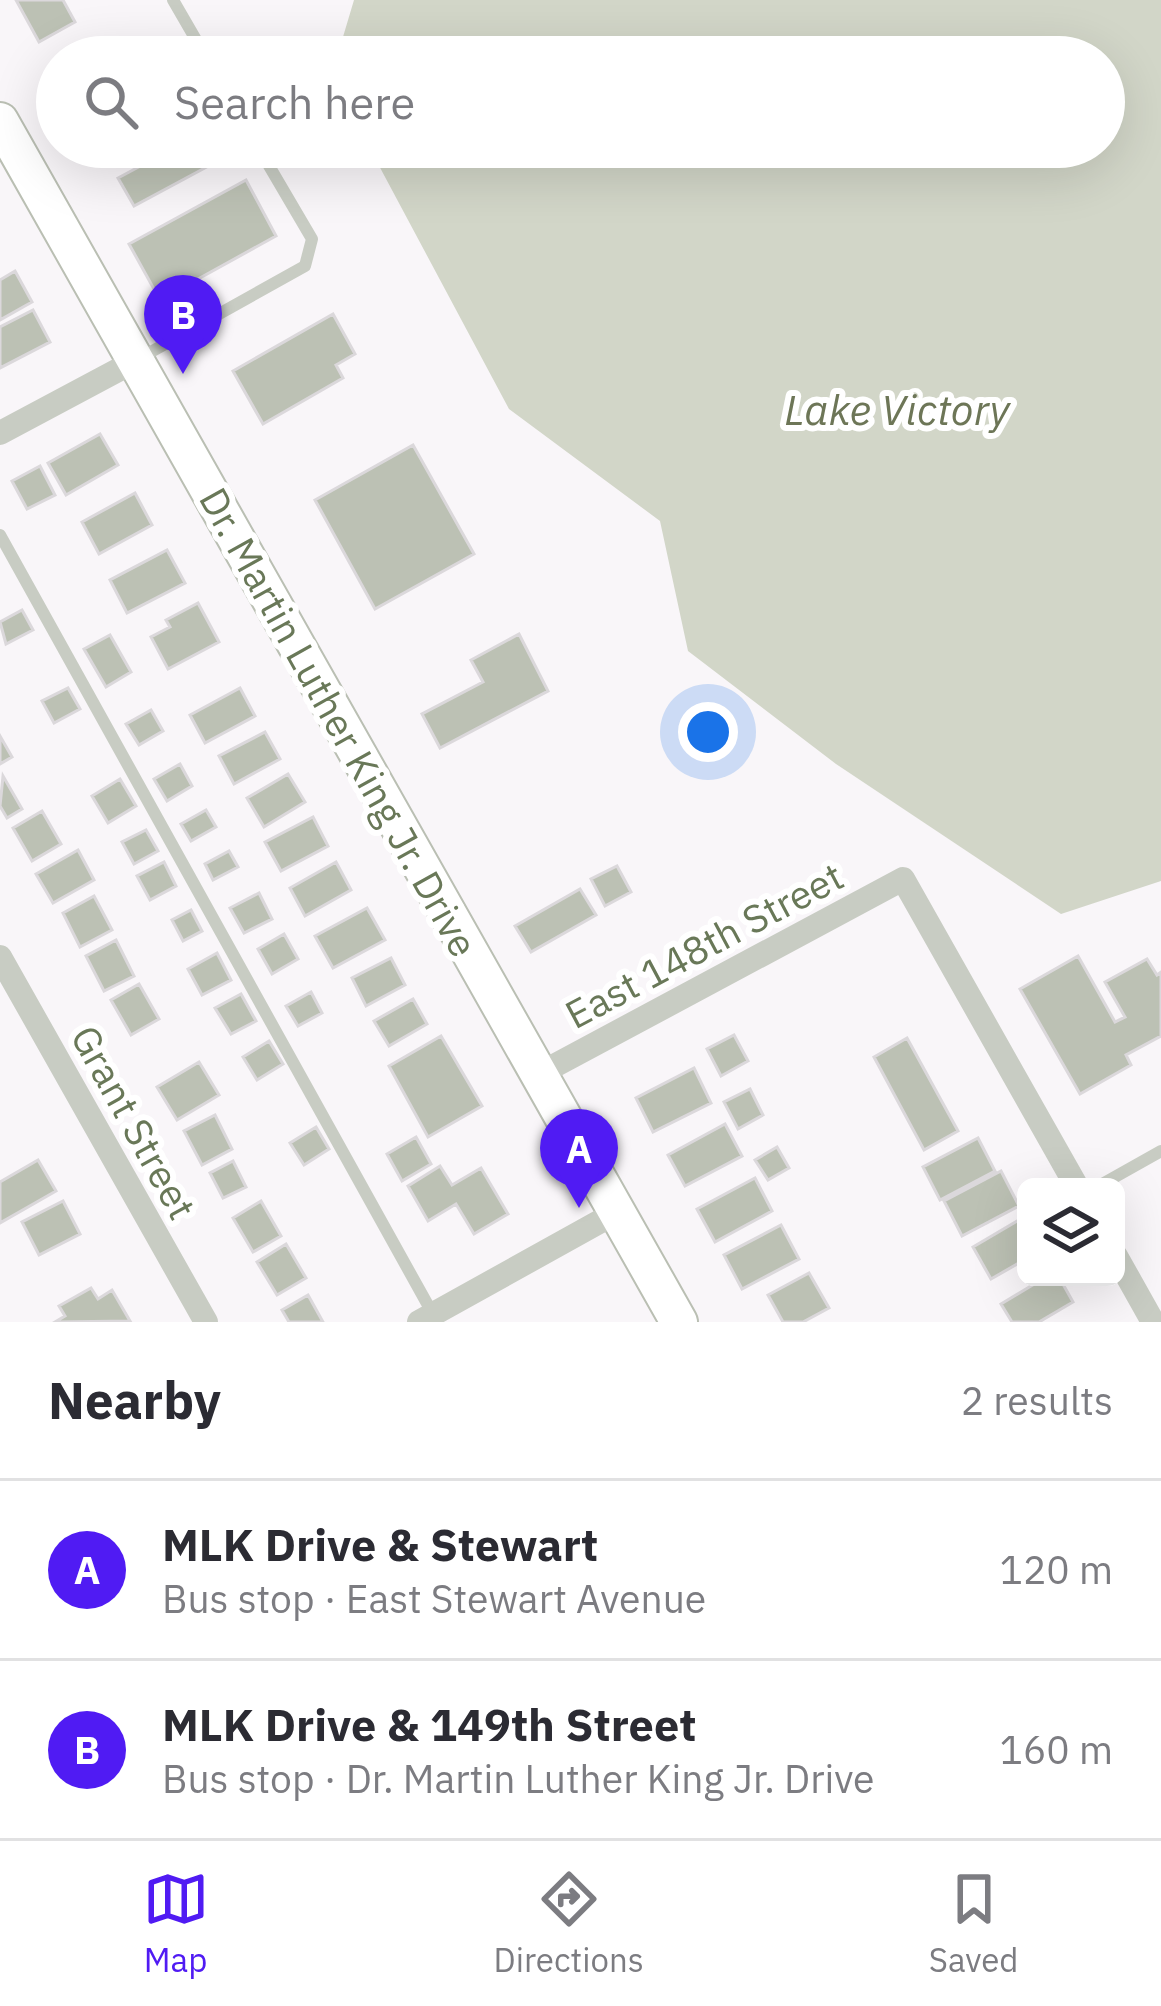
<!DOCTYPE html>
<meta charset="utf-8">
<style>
body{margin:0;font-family:"IBM Plex Sans",sans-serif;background:#f7f7f7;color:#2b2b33}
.controls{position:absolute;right:36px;bottom:36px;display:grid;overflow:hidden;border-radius:18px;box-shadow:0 12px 48px #0002}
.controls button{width:108px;height:108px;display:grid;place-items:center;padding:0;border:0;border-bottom:3px solid #e1e1e2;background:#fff;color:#2b2b33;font:60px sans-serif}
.you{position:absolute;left:708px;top:732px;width:42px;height:42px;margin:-30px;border:9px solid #fff;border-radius:50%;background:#1a73e8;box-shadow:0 0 0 18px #1a73e833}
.badge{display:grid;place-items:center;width:78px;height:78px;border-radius:50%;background:#501bf3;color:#fff;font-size:39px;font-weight:700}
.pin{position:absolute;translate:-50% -99px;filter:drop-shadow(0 3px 6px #0008)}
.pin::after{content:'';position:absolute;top:63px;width:42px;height:36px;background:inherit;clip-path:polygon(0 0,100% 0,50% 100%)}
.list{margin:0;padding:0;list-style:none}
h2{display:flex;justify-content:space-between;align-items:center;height:156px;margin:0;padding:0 48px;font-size:51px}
h2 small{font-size:39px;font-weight:400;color:#7c7c81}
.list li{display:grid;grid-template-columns:78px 1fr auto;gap:36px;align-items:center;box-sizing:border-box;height:180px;padding:0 48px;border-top:3px solid #e1e1e2}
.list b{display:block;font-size:45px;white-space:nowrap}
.list p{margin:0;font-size:39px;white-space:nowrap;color:#7c7c81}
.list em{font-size:39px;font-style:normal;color:#7c7c81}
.icon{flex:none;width:66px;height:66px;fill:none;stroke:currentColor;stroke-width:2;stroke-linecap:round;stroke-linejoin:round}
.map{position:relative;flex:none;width:1161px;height:1322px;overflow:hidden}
.search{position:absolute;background:#fff;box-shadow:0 12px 48px #0002;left:36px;right:36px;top:36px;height:132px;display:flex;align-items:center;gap:30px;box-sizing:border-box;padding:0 42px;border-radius:66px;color:#7c7c81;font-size:45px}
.sheet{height:516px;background:#fff}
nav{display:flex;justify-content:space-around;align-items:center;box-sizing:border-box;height:168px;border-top:3px solid #e1e1e2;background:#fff;font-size:33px;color:#7c7c81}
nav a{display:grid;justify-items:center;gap:6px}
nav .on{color:#501bf3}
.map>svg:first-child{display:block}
.water{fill:#d2d6c8}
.building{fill:#bcc1b4;stroke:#dbd8db;stroke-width:3}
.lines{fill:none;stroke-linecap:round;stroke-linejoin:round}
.secondary-casing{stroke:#babfb3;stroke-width:40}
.lane{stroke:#c8ccc3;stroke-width:12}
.street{stroke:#c8ccc3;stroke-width:24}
.secondary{stroke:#fff;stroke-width:36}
.labels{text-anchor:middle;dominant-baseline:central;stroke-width:12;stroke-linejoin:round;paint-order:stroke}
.street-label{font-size:39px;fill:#697858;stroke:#fff}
.water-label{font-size:42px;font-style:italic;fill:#6d7657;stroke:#fff}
</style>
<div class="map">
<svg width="1161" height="1322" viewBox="0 0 1161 1322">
<rect width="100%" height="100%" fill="#f9f6f9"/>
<path class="water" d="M354,0h807v881l-100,33 -225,-150 -148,-113 -28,-130 -151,-112 -140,-262h735v-90h-767z"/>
<path class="building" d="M16,0h47l12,22 -36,20z
M114,39l10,18h-44z
M176,147l66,1 -108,58 -16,-28z
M246,180l30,56 -116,64 -31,-56z
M15,271l17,31 -32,18v-40z
M33,310l17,32 -50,26v-41z
M333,314l22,40 -19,11 7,13 -80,46 -30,-53z
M100,434l18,31 -52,30 -18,-32z
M413,445l61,109 -99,55 -60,-109z
M40,466l15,29 -28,14 -15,-28z
M135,493l17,32 -53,29 -17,-32z
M167,550l18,33 -58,30 -17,-33z
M198,603l21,39 -51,27 -17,-32 19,-10 -4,-7z
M22,610l11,20 -27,14 -6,-22z
M519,634l29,57 -108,57 -18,-34 61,-32 -12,-22z
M110,635l21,37 -25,15 -22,-38z
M68,688l12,21 -26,14 -12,-22z
M240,688l15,28 -50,27 -15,-28z
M151,710l12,21 -24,14 -13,-21z
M265,732l15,27 -46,25 -15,-28z
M0,736l12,21 -12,7z
M180,764l12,22 -25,15 -13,-22z
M288,774l17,28 -41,25 -17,-29z
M3,776l19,33 -15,9 -7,-12z
M120,779l16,27 -28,17 -16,-27z
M206,810l10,17 -25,14 -10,-17z
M42,811l19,33 -29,17 -19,-33z
M313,817l15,29 -47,25 -16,-29z
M146,830l12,21 -24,13 -12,-22z
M78,850l16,30 -41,23 -17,-29z
M229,851l9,16 -25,13 -8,-16z
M164,862l12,24 -26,14 -13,-24z
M336,862l15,28 -46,26 -15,-28z
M617,866l14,26 -26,14 -14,-27z
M580,889l16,26 -65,37 -16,-26z
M259,893l13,26 -28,14 -14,-25z
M94,896l18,34 -32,17 -17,-34z
M367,908l18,32 -52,28 -18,-32z
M191,910l11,21 -19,10 -11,-21z
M284,934l14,25 -26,15 -14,-25z
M116,940l18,36 -30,15 -18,-35z
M217,953l14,27 -29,15 -14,-26z
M1078,956l37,66 10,-5 -20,-35 42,-23 10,16 4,-3v64l-35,19 5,10 -51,29 -60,-105z
M391,958l14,27 -39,21 -14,-28z
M139,984l20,35 -28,16 -20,-35z
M311,992l11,21 -24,13 -12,-20z
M241,994l15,27 -25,13 -16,-26z
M413,999l14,25 -38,22 -15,-25z
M734,1035l14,26 -27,15 -14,-27z
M441,1036l41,70 -54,31 -39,-71z
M907,1038l51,93 -34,19 -50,-93z
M269,1041l14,23 -26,16 -14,-23z
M199,1062l20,33 -42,25 -20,-33z
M694,1068l17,35 -58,29 -17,-34z
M750,1089l13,26 -25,14 -14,-27z
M215,1115l17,34 -30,16 -18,-34z
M725,1124l17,32 -57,30 -17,-31z
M316,1127l13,22 -25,16 -14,-22z
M416,1137l15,27 -29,17 -15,-27z
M978,1138l17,33 -55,29 -17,-33z
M777,1147l12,21 -21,12 -13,-20z
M38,1160l18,31 -56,32v-41z
M233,1161l13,26 -23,11 -13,-25z
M440,1166l12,19 29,-17 27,46 -34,20 -18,-30 -28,17 -20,-35z
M1001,1171l18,35 -57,30 -18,-35z
M755,1178l17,33 -57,31 -18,-33z
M63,1201l17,33 -41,21 -17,-33z
M261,1201l20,35 -28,16 -20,-34z
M1024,1217l2,42 -35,20 -18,-32z
M781,1225l18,34 -57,30 -18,-34z
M286,1244l20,34 -29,17 -20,-33z
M809,1273l20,35 -26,14h-20l-15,-27z
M1046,1277h13l14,25 -34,20h-27l-11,-18z
M91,1288l7,11 14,-9 18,31 -75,1 10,-6 -6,-10z
M308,1295l15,27h-34l-7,-12z"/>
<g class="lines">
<defs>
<path id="secondary" d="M0,121l679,1201"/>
</defs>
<use href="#secondary" class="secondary-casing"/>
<path class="lane" d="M173,0l33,57
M140,358l165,-92 7,-27 -54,-92
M0,535l434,781
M1097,1187l64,-36"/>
<path class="street" d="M0,433l135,-72
M0,957l206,365
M539,1074l364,-195 174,308
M1116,1256l37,66
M419,1322l198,-110"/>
<use href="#secondary" class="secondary"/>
</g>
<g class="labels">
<g class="street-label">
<text transform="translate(339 722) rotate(61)">Dr. Martin Luther King Jr. Drive</text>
<text transform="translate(704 945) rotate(-28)">East 148th Street</text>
<text transform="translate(134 1122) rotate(61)">Grant Street</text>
</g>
<g class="water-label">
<text x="897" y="409">Lake Victory</text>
</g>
</g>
</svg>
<div class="controls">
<button><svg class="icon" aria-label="layers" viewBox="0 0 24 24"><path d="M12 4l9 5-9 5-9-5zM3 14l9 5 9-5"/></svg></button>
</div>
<div class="you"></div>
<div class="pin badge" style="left:579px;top:1208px">A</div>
<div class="pin badge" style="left:183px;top:374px">B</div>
<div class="search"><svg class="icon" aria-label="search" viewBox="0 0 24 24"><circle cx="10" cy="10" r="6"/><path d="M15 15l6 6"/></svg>Search here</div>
</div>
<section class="sheet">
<h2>Nearby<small>2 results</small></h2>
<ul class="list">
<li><span class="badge">A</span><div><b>MLK Drive &amp; Stewart</b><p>Bus stop · East Stewart Avenue</p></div><em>120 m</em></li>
<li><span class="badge">B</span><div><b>MLK Drive &amp; 149th Street</b><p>Bus stop · Dr. Martin Luther King Jr. Drive</p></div><em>160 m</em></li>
</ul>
</section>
<nav>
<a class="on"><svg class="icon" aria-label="map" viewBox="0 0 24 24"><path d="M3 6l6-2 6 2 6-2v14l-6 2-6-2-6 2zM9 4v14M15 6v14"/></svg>Map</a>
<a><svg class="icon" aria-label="directions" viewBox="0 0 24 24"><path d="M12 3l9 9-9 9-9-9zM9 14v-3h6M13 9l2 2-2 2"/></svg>Directions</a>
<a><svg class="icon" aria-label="saved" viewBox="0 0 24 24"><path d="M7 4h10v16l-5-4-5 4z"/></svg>Saved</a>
</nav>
